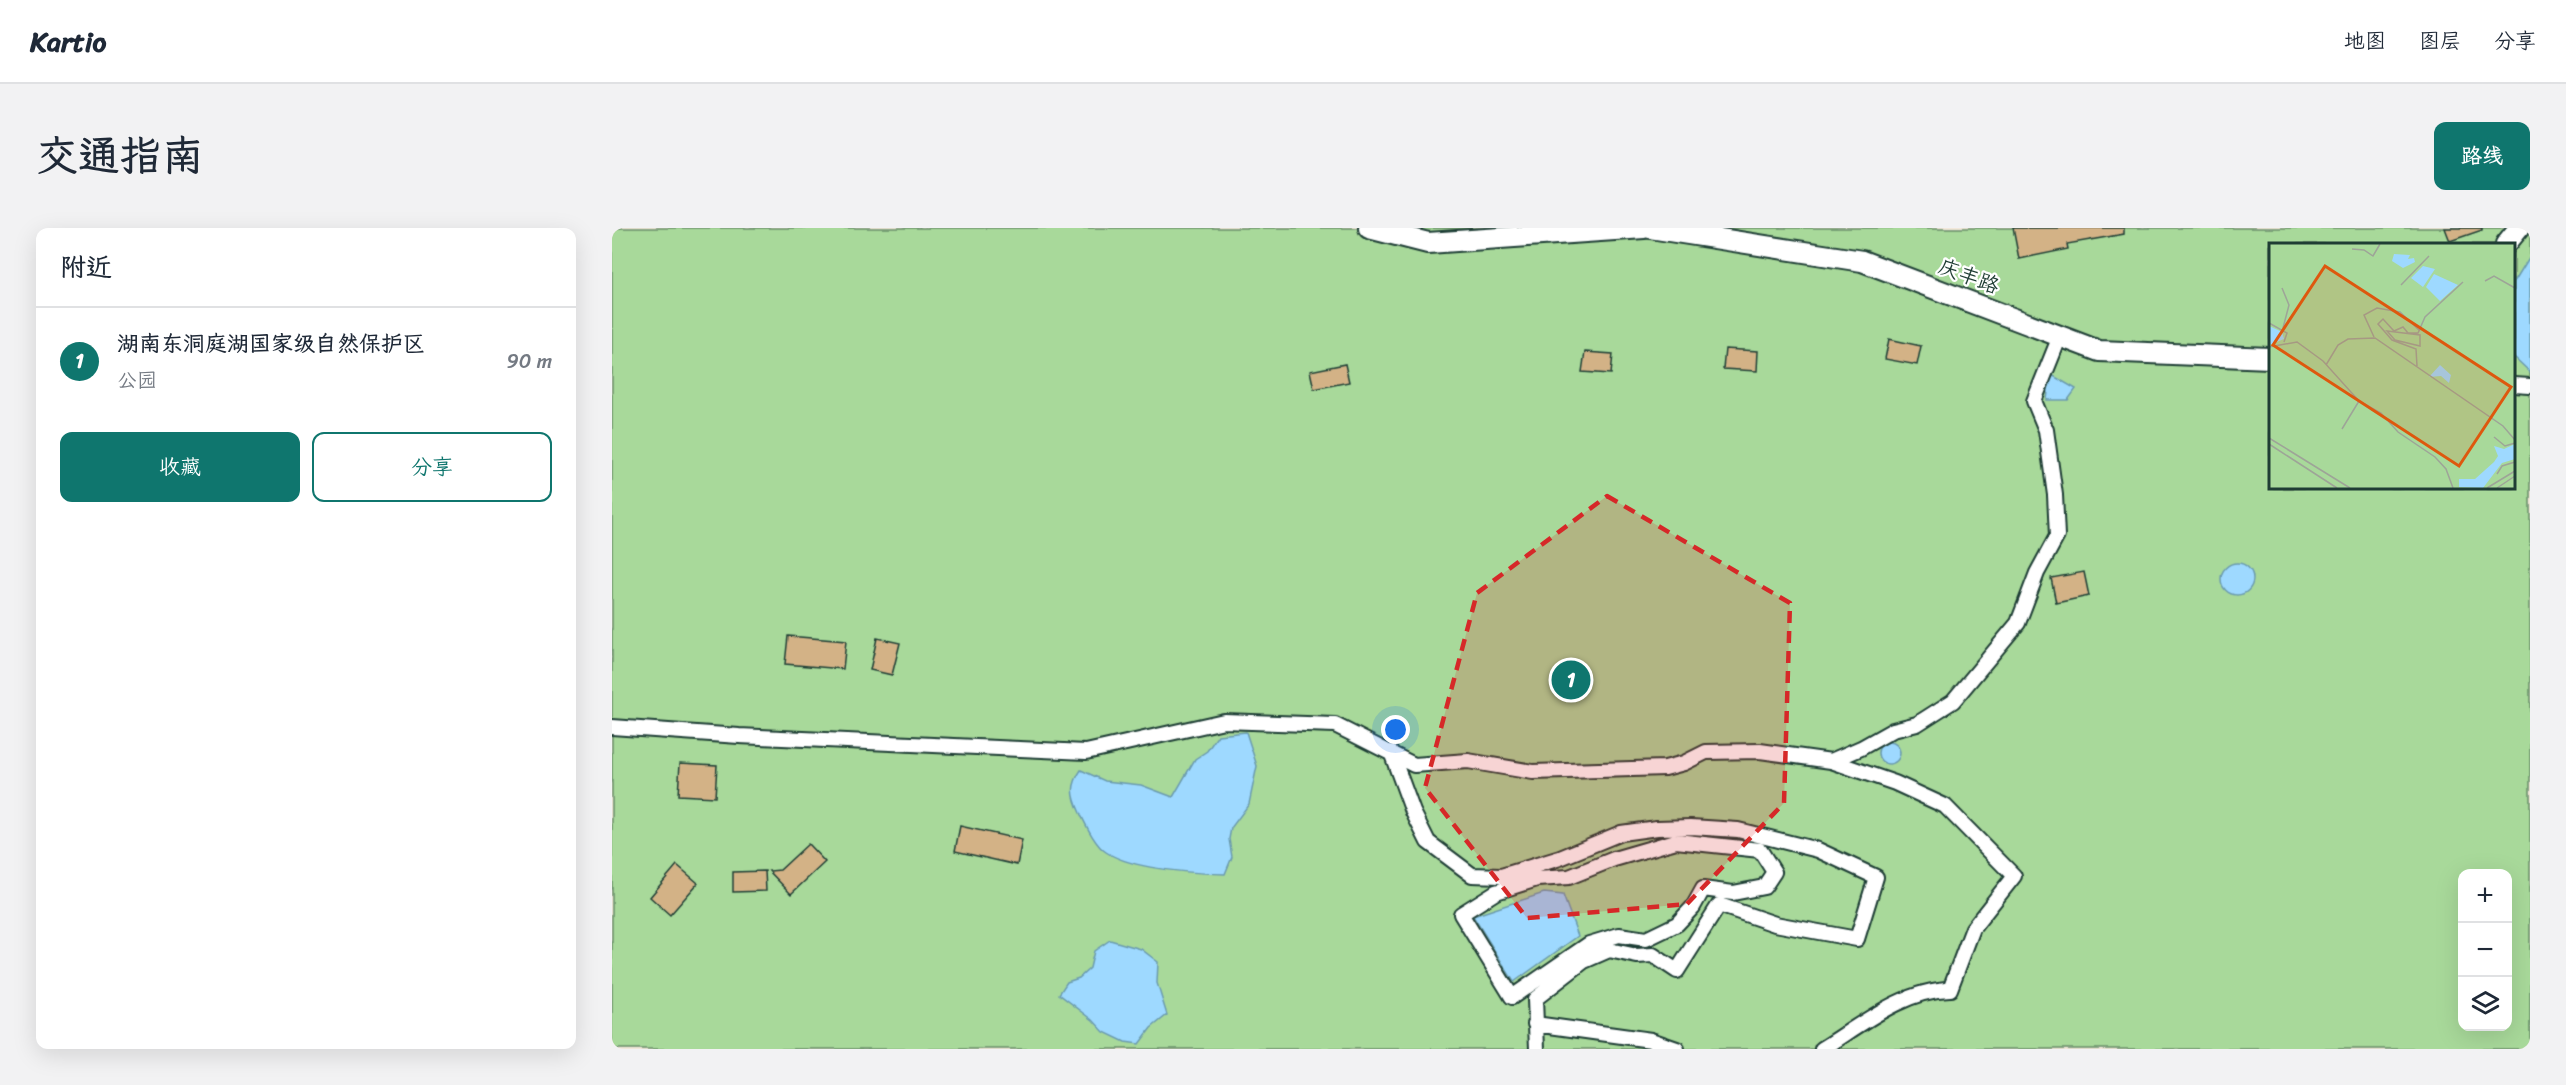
<!DOCTYPE html>
<html lang="zh">
<meta charset="utf-8">
<style>
body{margin:0;font-family:Sriracha,"LXGW WenKai TC",sans-serif;background:#f2f2f3;color:#1f2937}
.controls{position:absolute;right:18px;bottom:18px;display:grid;overflow:hidden;border-radius:12px;box-shadow:0 6px 24px #0002}
.controls button{width:54px;height:54px;display:grid;place-items:center;padding:0;border:0;border-bottom:2px solid #e0e1e3;background:#fff;color:#1f2937;font:30px sans-serif}
.you{position:absolute;left:784px;top:502px;width:21px;height:21px;margin:-15px;border:4px solid #fff;border-radius:50%;background:#1a73e8;box-shadow:0 0 0 9px #1a73e833}
.badge{display:grid;place-items:center;width:39px;height:39px;border-radius:50%;background:#0f766e;color:#fff;font-size:20px;font-weight:700}
.pin{position:absolute;translate:-50% -50%;border:3px solid #fff;box-shadow:0 2px 6px #0006}
.list{margin:0;padding:0;list-style:none}
h2{display:flex;justify-content:space-between;align-items:center;height:78px;margin:0;padding:0 24px;font-size:26px}
h2 small{font-size:20px;font-weight:400;color:#747a83}
.list li{display:grid;grid-template-columns:39px 1fr auto;gap:18px;align-items:center;box-sizing:border-box;height:108px;padding:0 24px;border-top:2px solid #e0e1e3}
.list b{display:block;font-size:22px;white-space:nowrap}
.list p{margin:0;font-size:20px;white-space:nowrap;color:#747a83}
.list em{font-size:20px;font-style:normal;color:#747a83}
.actions{display:flex;gap:12px;padding:18px 24px}
.actions a{flex:1;padding:14px 0;border:2px solid #0f766e;border-radius:12px;text-align:center;font-size:21px;color:#0f766e}
.actions .main{background:#0f766e;color:#fff}
.icon{flex:none;width:33px;height:33px;fill:none;stroke:currentColor;stroke-width:2;stroke-linecap:round;stroke-linejoin:round}
.map{position:relative;flex:none;width:1918px;height:821px;overflow:hidden;border-radius:12px}
header{display:flex;align-items:center;gap:36px;box-sizing:border-box;height:84px;padding:0 30px;background:#fff;border-bottom:2px solid #e0e1e3}
header strong{font-size:28px}
nav{display:flex;gap:33px;margin-inline-start:auto;font-size:21px}
.intro{display:flex;align-items:center;justify-content:space-between;box-sizing:border-box;height:144px;padding:0 36px}
h1{margin:0;font-size:42px}
.button{padding:15px 27px;border-radius:12px;background:#0f766e;color:#fff;font-size:21px;font-weight:700}
main{display:flex;gap:36px;padding:0 36px}
aside{flex:1;background:#fff;border-radius:12px;box-shadow:0 6px 24px #0002}
.map>svg:first-child{display:block}
.green{fill:#a8d99a;stroke:#648b67;stroke-width:1.5;fill-rule:evenodd}
.water{fill:#9ed9ff;stroke:#6b9bae;stroke-width:1.5}
.building{fill:#d3b286;stroke:#1f3d34;stroke-width:1.5}
.lines{fill:none;stroke-linecap:round;stroke-linejoin:round}
.street-casing{stroke:#1f3d34;stroke-width:18}
.secondary-casing{stroke:#1f3d34;stroke-width:24}
.street{stroke:#fff;stroke-width:14}
.secondary{stroke:#fff;stroke-width:20}
.marked{fill:#d62828;fill-opacity:0.2;stroke:#d62828;stroke-width:4.5;stroke-dasharray:12 8;stroke-linejoin:round}
.labels{text-anchor:middle;dominant-baseline:central;stroke-width:4.5;stroke-linejoin:round;paint-order:stroke}
.street-label{font-size:21px;fill:#1f3d34;stroke:#fff}
.inset-road{fill:none;stroke:#9ea498;stroke-width:1.5}
.view{fill:#de580e;fill-opacity:0.15;stroke:#de580e;stroke-width:3}
.inset-edge{fill:none;stroke:#1f3d34;stroke-width:3}
</style>
<header>
<strong>Kartio</strong>
<nav><a>地图</a><a>图层</a><a>分享</a></nav>
</header>
<div class="intro"><h1>交通指南</h1><a class="button">路线</a></div>
<main>
<aside>
<h2>附近<small></small></h2>
<ul class="list">
<li><span class="badge">1</span><div><b>湖南东洞庭湖国家级自然保护区</b><p>公园</p></div><em>90 m</em></li>
</ul>
<div class="actions"><a class="main">收藏</a><a>分享</a></div>
</aside>
<div class="map">
<svg width="1918" height="821" viewBox="0 0 1918 821">
<rect width="100%" height="100%" fill="#f2e8db"/>
<filter id="ink" filterUnits="userSpaceOnUse"><feTurbulence type="fractalNoise" baseFrequency=".0167" numOctaves="2"/><feDisplacementMap in="SourceGraphic" scale="12" xChannelSelector="R" yChannelSelector="G"/><feConvolveMatrix kernelMatrix="1 2 1 2 8 2 1 2 1" color-interpolation-filters="sRGB"/></filter>
<g filter="url(#ink)">
<path class="green" d="M0,0h1918v821h-1918zM1658,16h244v244h-244zM1850,646h46v152h-46z"/>
<path class="water" d="M1918,28v116l-16,-15v-75z
M1438,146l26,15 -8,11h-21z
M1609 351a16 16 0 1 1 32 0a16 16 0 1 1-32 0Z
M634,504l11,34 -8,38 -18,24 -2,11 3,18 -7,17c-33,-1 -92,-4 -119,-22 -11,-7 -20,-27 -26,-39 -8,-17 -10,-27 1,-43l24,11 36,4 32,12 22,-38 12,-8 11,-16z
M1266 525a11 11 0 1 1 22 0a11 11 0 1 1-22 0Z
M932,665l19,2 15,41 -64,46 -41,-66z
M498,712l31,9 17,13 -1,21 10,32 -16,13 -12,16 -14,-2 -21,-10 -11,-12 -34,-26 8,-12 12,-4 11,-10 4,-17z"/>
<path class="building" d="M1401,0h111v6l-57,10 1,5 -49,10z
M1833,0h37v2l-32,11z
M1277,111l32,7 -4,19 -32,-6z
M1113,121l33,2 -1,20 -34,-2z
M973,124l28,2 -2,20 -29,-2z
M733,136l4,18 -35,7 -4,-18z
M1472,344l5,24 -33,7 -5,-25z
M176,408l58,5 -3,28 -58,-5z
M265,410l23,5 -8,32 -22,-5z
M68,535l37,2 -2,32 -37,-2z
M348,598l62,14 -5,25 -62,-14z
M196,616l17,18 -34,32 -22,-23 11,-1z
M65,637l21,18 -28,32 -20,-18z
M153,643l1,20 -33,1v-20z"/>
<g class="lines">
<defs>
<path id="street" d="M1902,157l16,1
M0,499l127,9 347,16 138,-31 111,4 79,40 54,-4 65,11 132,-4 19,-5 22,-11 54,-1 71,10 30,-13 32,-18 24,-6 36,-23 65,-78 19,-50 20,-37 -2,-41 -9,-65 -12,-29 26,-65
M779,524l22,60 15,30 44,33 29,1 59,-18 61,-25 36,-5 34,-1 47,3 80,20 58,27 -19,62 -82,-15 -56,-19 -42,66 -24,-16 -16,1 -28,-6 -25,11 -49,38 2,50
M1064,613l84,9 14,22 -10,15 -31,6 -30,-4 -10,18 -16,17 -31,15 -27,-4 -30,9 -77,53 -51,-83 35,-22 41,-13 32,-2 45,-18z
M923,796l116,16 26,9
M1210,821c39,-24 81,-59 128,-60l23,-61 41,-52 -69,-70 -50,-23 -64,-22"/>
<path id="secondary" d="M757,0l59,15 216,-15
M1038,0l212,33 237,90 171,7
M1894,16l13,-16"/>
</defs>
<use href="#street" class="street-casing"/>
<use href="#secondary" class="secondary-casing"/>
<use href="#street" class="street"/>
<use href="#secondary" class="secondary"/>
</g>
</g>
<path class="marked" d="M995,268l183,107 -6,200 -97,101 -160,14 -102,-130 52,-195z"/>
<g class="labels">
<g class="street-label">
<text transform="translate(1357 48) rotate(21)">庆丰路</text>
</g>
</g>
<g transform="translate(1657 15)">
<rect width="246" height="246" fill="#f2e8db"/>
<path d="M0,1h246v244h-246z" fill="#a8d99a"/>
<path d="M125,11l16,1 -2,4 6,-1 1,4 -12,6 -11,-7zM154,23l12,3 -12,18 -12,-9zM165,31l24,11 -18,16 -14,-14zM0,83l13,6 2,7 -15,6zM171,122l11,10 -2,8 -8,-7 -12,1zM246,201v15l-13,4 -19,25 -24,-1v-8h16l19,-17 4,-6 -4,-10 10,3z" fill="#9ed9ff"/>
<path class="inset-road" d="M83,6l12,1 9,6 7,-12M216,38l9,-5 21,12M132,42l28,-29M13,45l7,17 -6,23M0,80l18,10 -3,9M118,88l33,4v11l-25,-6zM105,94l-10,-22 13,-7 23,4 20,19M0,104l28,-5 26,19 36,40 22,12 17,19 37,25 11,12 7,19M57,122l12,-20 10,-6 27,-1 128,88 12,14M148,123l-1,-17 -24,-9 -14,-16 5,-5 11,12 9,-4 5,6h10l7,-16 38,-35M73,186l17,-28M225,194l11,9 10,-3M0,195l81,50M0,201l68,44M228,231l5,-8 13,-4M218,245l28,-17M228,245l18,-12"/>
<path class="view" d="M56,23l186,121 -52,79 -186,-121z"/>
<rect width="246" height="246" class="inset-edge"/>
</g>
</svg>
<div class="controls">
<button>+</button>
<button>−</button>
<button><svg class="icon" aria-label="layers" viewBox="0 0 24 24"><path d="M12 4l9 5-9 5-9-5zM3 14l9 5 9-5"/></svg></button>
</div>
<div class="you"></div>
<div class="pin badge" style="left:959px;top:452px">1</div>
</div>
</main>
